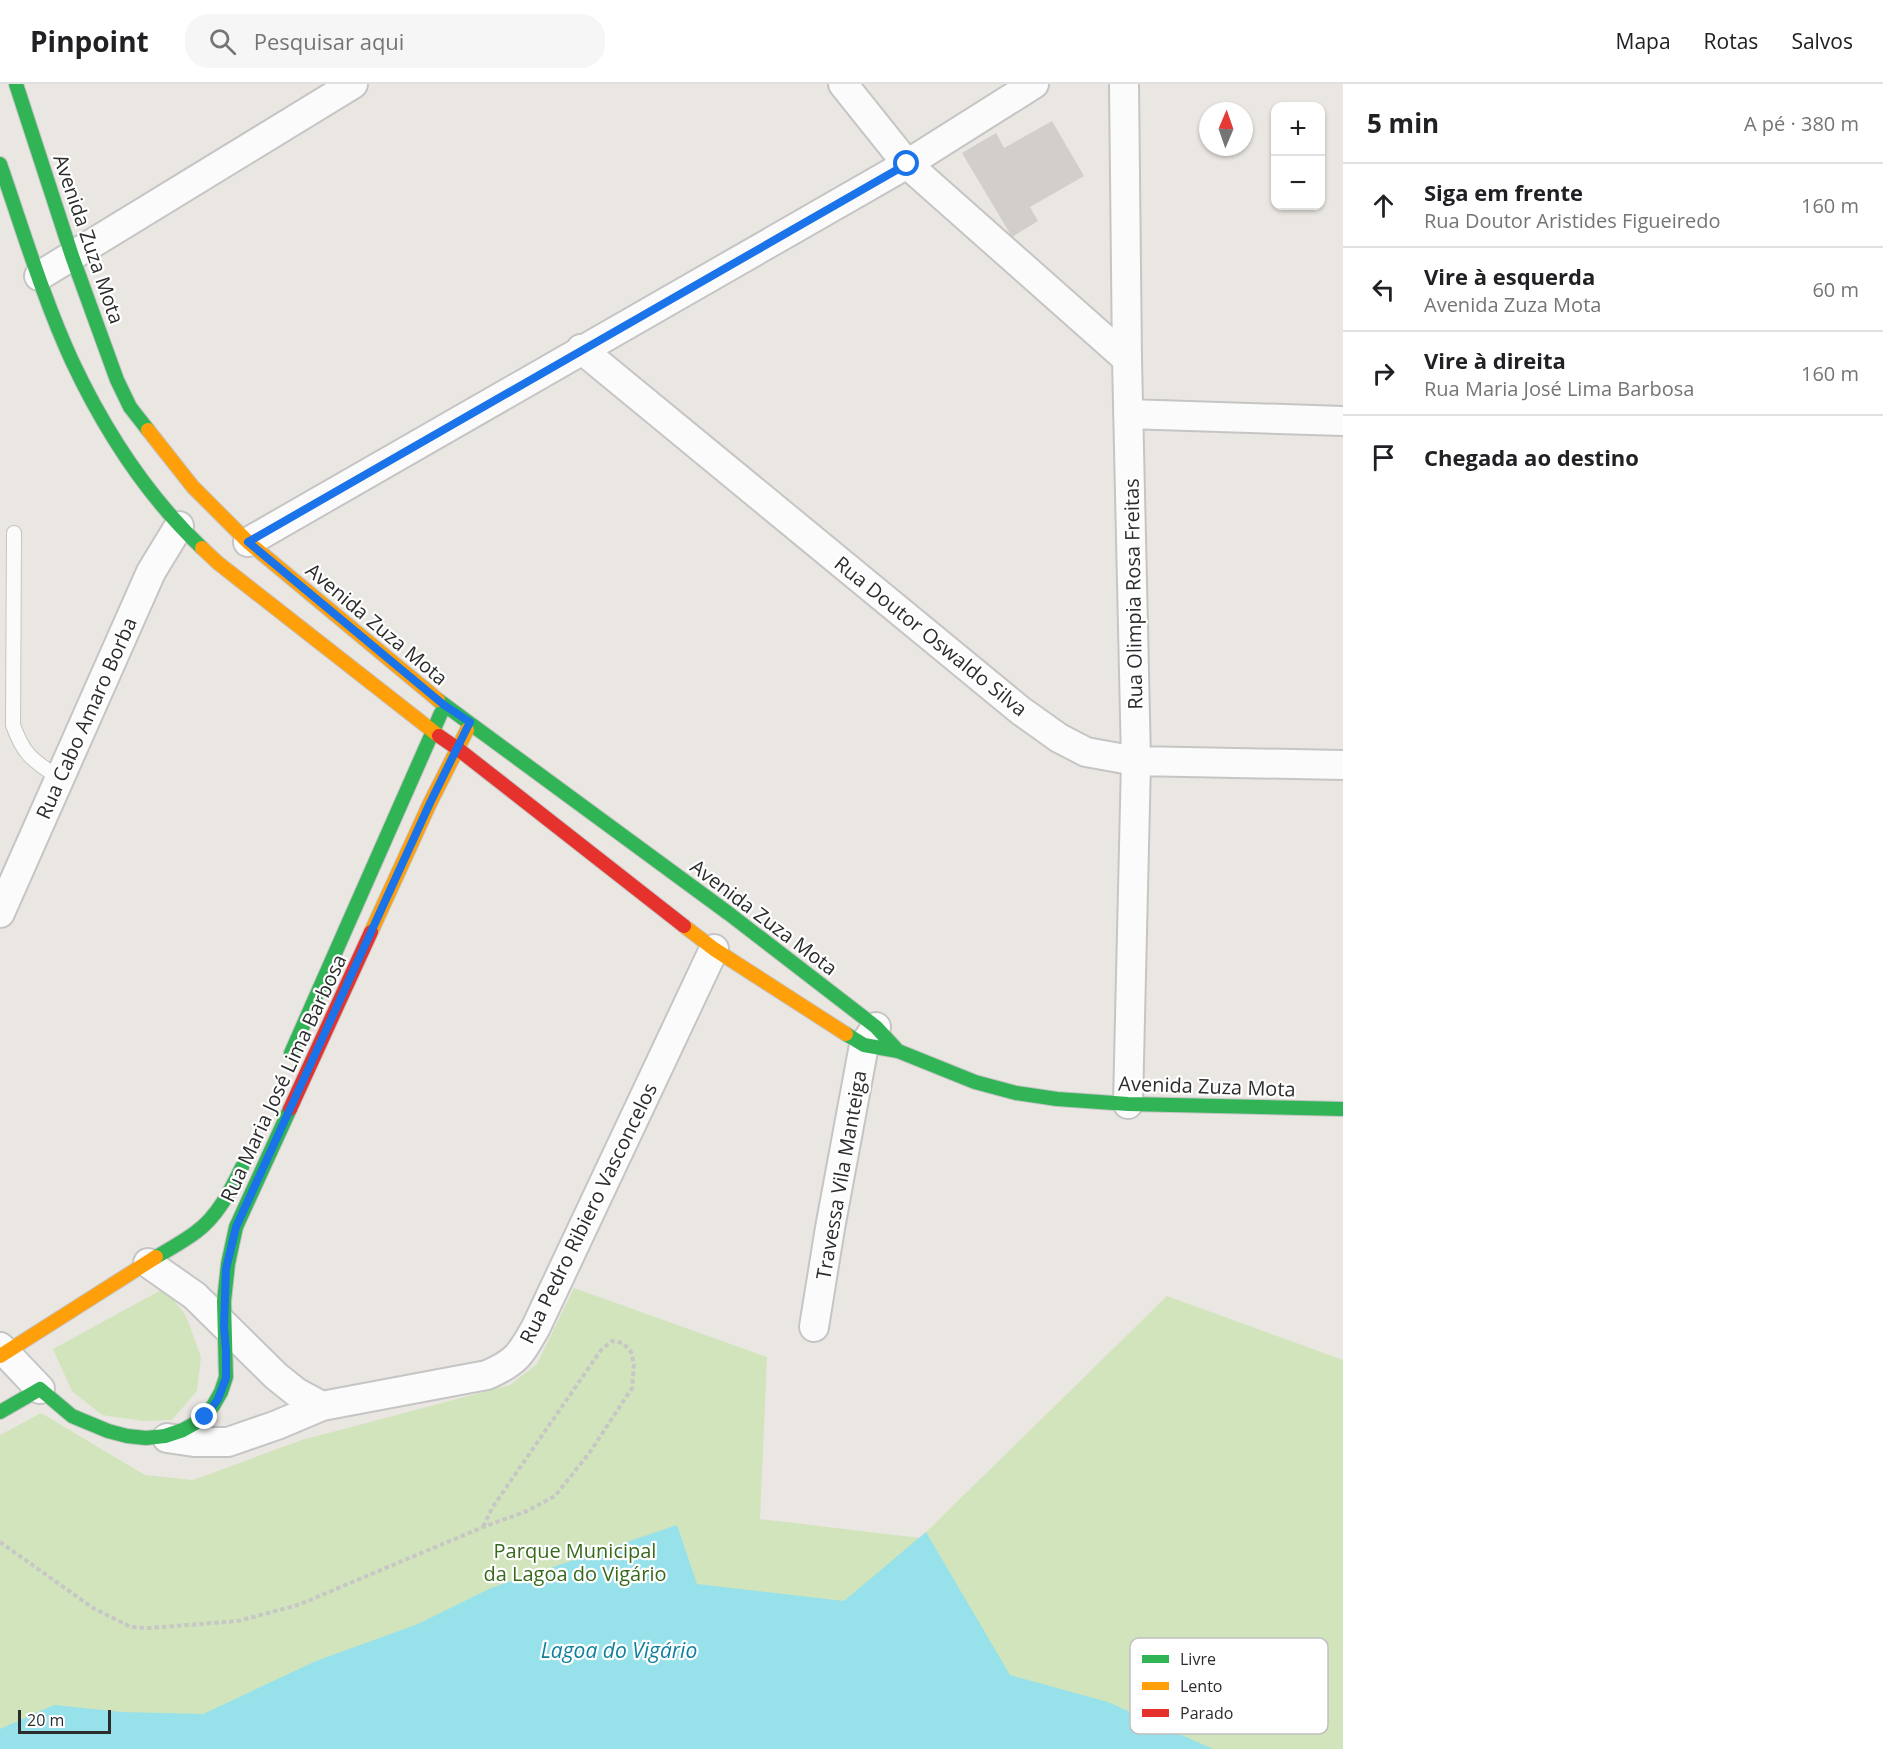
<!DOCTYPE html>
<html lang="pt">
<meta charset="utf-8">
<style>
body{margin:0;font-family:"Open Sans",sans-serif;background:#f6f6f6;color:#202124}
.controls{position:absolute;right:18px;top:18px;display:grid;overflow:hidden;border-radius:12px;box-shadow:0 2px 4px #0004}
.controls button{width:54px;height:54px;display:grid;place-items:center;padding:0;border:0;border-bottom:2px solid #e0e0e0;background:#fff;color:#202124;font:30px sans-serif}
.compass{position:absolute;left:1199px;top:18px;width:54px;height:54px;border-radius:50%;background:#fff;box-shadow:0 2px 4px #0004;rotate:2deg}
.scale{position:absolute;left:18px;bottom:15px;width:93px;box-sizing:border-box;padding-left:6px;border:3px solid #2c2c2c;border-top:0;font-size:16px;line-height:21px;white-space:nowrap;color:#2c2c2c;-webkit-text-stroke:4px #fff;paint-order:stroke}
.stop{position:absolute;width:18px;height:18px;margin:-14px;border:4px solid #1a73e8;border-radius:50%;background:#fff}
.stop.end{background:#1a73e8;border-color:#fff;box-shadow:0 2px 6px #0008}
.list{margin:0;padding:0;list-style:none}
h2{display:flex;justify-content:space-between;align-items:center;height:78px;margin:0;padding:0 24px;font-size:26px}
h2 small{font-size:20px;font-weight:400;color:#757577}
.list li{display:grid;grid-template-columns:39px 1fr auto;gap:18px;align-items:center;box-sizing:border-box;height:84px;padding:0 24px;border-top:2px solid #e0e0e0}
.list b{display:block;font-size:22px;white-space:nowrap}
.list p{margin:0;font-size:20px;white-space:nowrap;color:#757577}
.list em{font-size:20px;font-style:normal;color:#757577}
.icon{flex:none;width:33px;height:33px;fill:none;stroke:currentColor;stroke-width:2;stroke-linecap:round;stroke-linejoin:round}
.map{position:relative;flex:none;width:1343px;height:1665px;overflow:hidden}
header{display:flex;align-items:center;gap:36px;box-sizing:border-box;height:84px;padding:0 30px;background:#fff;border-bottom:2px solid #e0e0e0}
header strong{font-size:28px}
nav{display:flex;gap:33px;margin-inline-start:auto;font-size:21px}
.search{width:420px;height:54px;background:#f6f6f6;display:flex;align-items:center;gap:15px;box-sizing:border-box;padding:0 21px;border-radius:24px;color:#757577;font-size:22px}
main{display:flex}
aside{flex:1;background:#fff}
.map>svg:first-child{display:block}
.green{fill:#d2e4bc}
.water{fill:#97e1ea}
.building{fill:#d1cecb}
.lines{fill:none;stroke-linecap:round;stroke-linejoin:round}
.lane-casing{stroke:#c6c5c5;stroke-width:16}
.street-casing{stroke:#c6c5c5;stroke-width:32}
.fast-casing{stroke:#c6c5c5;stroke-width:16}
.slow-casing{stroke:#c6c5c5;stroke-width:16}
.jam-casing{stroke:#c6c5c5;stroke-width:16}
.path{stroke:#c7c7c6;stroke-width:4;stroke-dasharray:4.5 3;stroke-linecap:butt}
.lane{stroke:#fcfbfb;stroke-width:14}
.street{stroke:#fcfbfb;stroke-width:28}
.fast{stroke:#30b455;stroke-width:14}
.slow{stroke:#ff9f0a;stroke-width:14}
.jam{stroke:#e5322d;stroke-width:14}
.route{stroke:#1a73e8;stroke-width:8}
.labels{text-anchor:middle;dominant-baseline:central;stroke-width:4.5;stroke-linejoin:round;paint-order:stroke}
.street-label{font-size:20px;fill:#2c2c2c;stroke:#fff}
.park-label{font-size:20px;fill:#376a1c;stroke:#fff}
.water-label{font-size:21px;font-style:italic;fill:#10819d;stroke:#fff}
.key{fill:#fff;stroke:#c0c0c0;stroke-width:1.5}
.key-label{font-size:16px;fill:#2c2c2c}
</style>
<header>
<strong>Pinpoint</strong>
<div class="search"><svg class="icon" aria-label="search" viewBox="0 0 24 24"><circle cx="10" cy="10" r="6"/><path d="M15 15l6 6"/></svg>Pesquisar aqui</div>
<nav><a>Mapa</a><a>Rotas</a><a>Salvos</a></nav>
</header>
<main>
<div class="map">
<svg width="1343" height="1665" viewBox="0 0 1343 1665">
<rect width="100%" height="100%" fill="#eae6e2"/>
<path class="green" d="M165,1204l21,28 15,41 -4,34 -25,29 -28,1 -42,-6 -30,-24 -19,-42z
M574,1204l193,69 -7,162 160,19 247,-242 176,64v389h-1343v-314l41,-22 104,62 48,5 109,-40 208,-55 27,-21z"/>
<path class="water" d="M677,1441l20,59 147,17 82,-69 84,143 98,27 105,47h-1213v-20l54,-24 68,7 81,2 113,-53 102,-37 73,-36z"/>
<path class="building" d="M1052,37l32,55 -54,31 8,14 -26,16 -50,-84 34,-20 8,15z"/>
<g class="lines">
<defs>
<path id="lane" d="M14,449l-1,192c11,31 20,35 46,53"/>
<path id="street" d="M843,0l64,80 220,195
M1124,0l3,275 9,402 -8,343
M39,192l314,-192
M581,265l440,362 38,27 27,14 50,9 207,4
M1128,330l215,7
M248,458l659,-378 127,-80
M0,829l151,-341 28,-46
M148,1179l47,33 81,80 20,16 26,14
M814,1243l16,-99 34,-183 12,-18
M0,1263l40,42
M167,1354l27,4h34l49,-17 45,-19 165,-31c30,-13 34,-21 49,-48l178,-378"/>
<path id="fast" d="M16,0l56,172 45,124 13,27 18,23
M0,80c23,66 43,134 72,197 32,68 75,135 130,187
M438,616l290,213 148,114 22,24
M846,950l18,11 34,6 77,31 41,11 41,6 71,5 215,5
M291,969l150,-340
M156,1173c14,-8 28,-16 40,-25 21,-15 35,-42 46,-65
M0,1328l40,-23 32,27 36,15 19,5 19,2 19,-2 18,-6 16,-9 14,-15 8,-14 5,-15 -2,-76 4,-37 8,-37 54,-118"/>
<path id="slow" d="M148,346l45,57 55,55 190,158
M202,464l16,15 221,173
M684,842l30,23 132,85
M371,848l59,-129 37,-73
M0,1272l156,-99"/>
<path id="jam" d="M439,652l19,13 226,177
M290,1025l81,-177"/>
</defs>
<use href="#lane" class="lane-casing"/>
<use href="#street" class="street-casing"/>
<use href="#fast" class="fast-casing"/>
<use href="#slow" class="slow-casing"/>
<use href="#jam" class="jam-casing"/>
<path class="path" d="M0,1458l93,66 38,19 18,1 89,-7 60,-16 185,-78 44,-16 28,-15 35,-44 42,-64 2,-24 -3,-12 -8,-9 -11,-2 -11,9 -109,158 -9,19"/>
<use href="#lane" class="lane"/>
<use href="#street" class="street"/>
<use href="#fast" class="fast"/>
<use href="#slow" class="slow"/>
<use href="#jam" class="jam"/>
</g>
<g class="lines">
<path class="route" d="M205,1333l13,-18 8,-21v-28l-2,-23 2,-58 10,-42 194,-424 40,-81 -26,-17 -196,-163 659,-378"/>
</g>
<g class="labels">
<g class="street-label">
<text transform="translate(89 155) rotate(71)">Avenida Zuza Mota</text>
<text transform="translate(1133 510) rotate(-91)">Rua Olimpia Rosa Freitas</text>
<text transform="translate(377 540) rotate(40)">Avenida Zuza Mota</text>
<text transform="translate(931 552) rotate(39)">Rua Doutor Oswaldo Silva</text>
<text transform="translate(86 634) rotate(-66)">Rua Cabo Amaro Borba</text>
<text transform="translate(764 833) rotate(37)">Avenida Zuza Mota</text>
<text transform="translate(283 994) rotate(-65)">Rua Maria José Lima Barbosa</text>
<text transform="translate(1207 1002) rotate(2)">Avenida Zuza Mota</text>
<text transform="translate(841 1091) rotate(-80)">Travessa Vila Manteiga</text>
<text transform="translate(588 1129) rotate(-64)">Rua Pedro Ribiero Vasconcelos</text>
</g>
<g class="park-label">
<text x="575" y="1466">Parque Municipal<tspan x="575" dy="23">da Lagoa do Vigário</tspan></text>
</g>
<g class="water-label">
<text x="619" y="1566">Lagoa do Vigário</text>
</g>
</g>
<rect x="1130" y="1554" width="198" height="96" rx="9" class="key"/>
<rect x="1142" y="1571" width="27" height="8" fill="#30b455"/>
<rect x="1142" y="1598" width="27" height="8" fill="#ff9f0a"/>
<rect x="1142" y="1625" width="27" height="8" fill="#e5322d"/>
<g class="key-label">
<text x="1180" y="1581">Livre</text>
<text x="1180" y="1608">Lento</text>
<text x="1180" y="1635">Parado</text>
</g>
</svg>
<div class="controls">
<button>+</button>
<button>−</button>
</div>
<svg class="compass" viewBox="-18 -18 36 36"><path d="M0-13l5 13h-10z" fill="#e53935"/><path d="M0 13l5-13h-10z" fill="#757577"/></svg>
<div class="scale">20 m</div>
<div class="stop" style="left:907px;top:80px"></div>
<div class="stop end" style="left:205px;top:1333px"></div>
</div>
<aside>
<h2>5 min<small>A pé · 380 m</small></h2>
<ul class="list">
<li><svg class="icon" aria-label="ahead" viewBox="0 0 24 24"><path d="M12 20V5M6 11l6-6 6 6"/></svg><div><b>Siga em frente</b><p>Rua Doutor Aristides Figueiredo</p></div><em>160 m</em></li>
<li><svg class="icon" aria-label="left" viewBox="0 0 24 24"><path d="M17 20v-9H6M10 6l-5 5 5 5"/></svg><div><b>Vire à esquerda</b><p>Avenida Zuza Mota</p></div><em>60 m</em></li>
<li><svg class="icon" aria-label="right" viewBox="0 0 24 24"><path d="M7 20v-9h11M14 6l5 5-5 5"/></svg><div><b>Vire à direita</b><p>Rua Maria José Lima Barbosa</p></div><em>160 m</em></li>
<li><svg class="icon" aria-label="arrive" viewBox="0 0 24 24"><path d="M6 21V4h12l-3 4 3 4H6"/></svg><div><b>Chegada ao destino</b></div></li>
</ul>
</aside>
</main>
